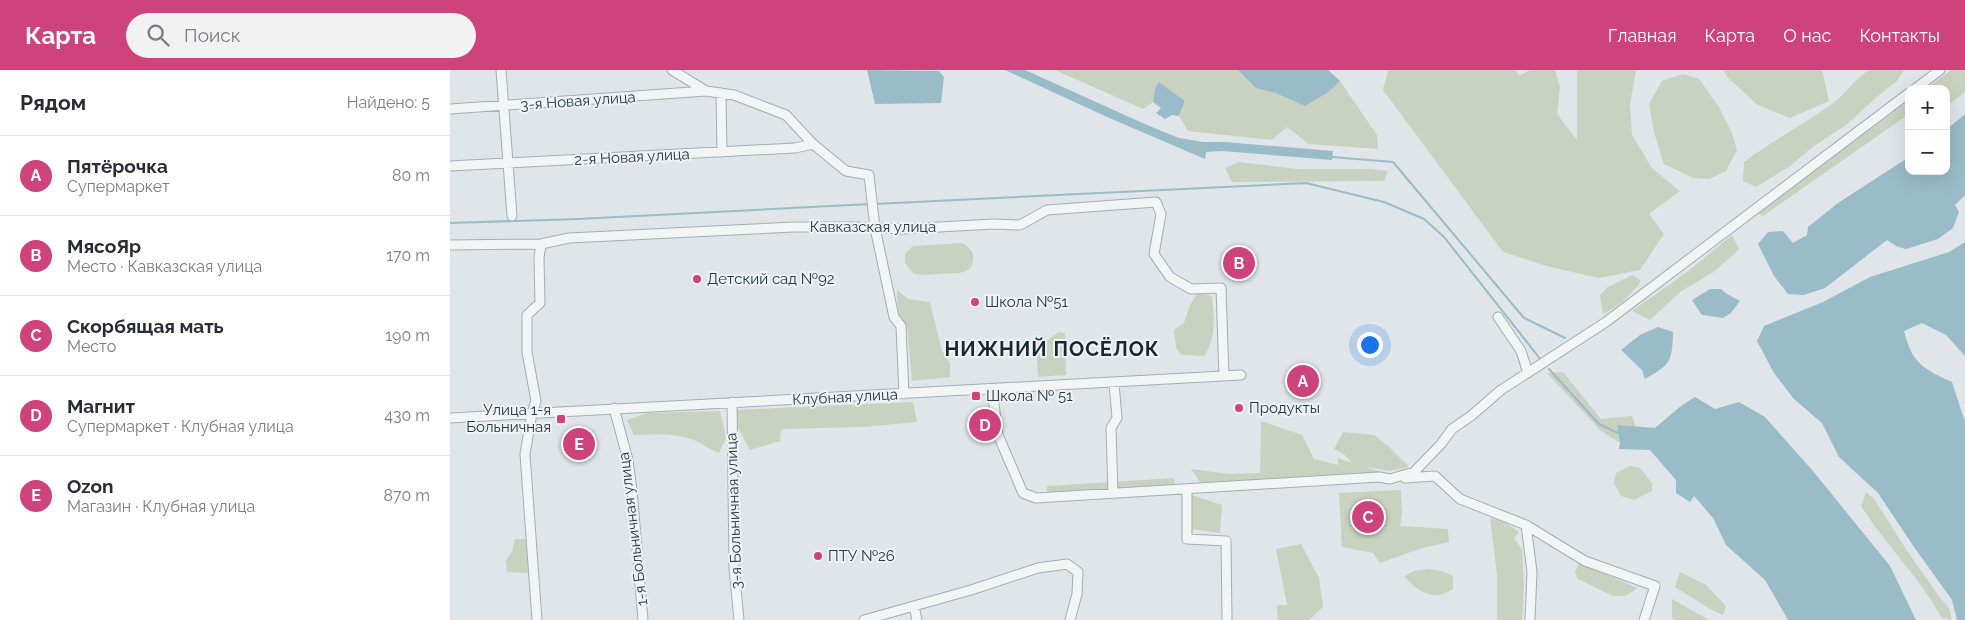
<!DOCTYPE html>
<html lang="ru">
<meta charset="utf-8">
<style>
body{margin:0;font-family:Raleway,sans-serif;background:#f2f2f3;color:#2b2b33}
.controls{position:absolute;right:15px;top:15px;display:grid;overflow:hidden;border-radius:10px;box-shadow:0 5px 20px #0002}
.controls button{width:45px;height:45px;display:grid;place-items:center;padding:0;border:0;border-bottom:1px solid #e1e1e2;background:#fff;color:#2b2b33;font:25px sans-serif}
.you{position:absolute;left:919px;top:274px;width:18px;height:18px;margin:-12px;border:4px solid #fff;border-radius:50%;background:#1a73e8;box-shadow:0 0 0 8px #1a73e833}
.badge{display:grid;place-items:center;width:32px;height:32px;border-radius:50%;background:#ce437c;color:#fff;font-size:16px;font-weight:700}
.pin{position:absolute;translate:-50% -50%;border:2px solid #fff;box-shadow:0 1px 5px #0006}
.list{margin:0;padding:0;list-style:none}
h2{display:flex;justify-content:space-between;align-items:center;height:65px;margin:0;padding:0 20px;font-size:21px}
h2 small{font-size:16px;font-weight:400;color:#7c7c81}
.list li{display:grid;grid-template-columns:32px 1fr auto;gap:15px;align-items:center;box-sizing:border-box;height:80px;padding:0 20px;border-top:1px solid #e1e1e2}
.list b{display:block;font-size:19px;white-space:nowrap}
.list p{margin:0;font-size:16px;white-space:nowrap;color:#7c7c81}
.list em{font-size:16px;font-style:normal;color:#7c7c81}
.icon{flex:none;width:28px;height:28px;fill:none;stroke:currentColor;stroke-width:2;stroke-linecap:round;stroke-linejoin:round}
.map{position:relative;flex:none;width:1515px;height:550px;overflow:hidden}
header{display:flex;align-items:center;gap:30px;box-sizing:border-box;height:70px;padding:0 25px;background:#ce437c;color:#fff}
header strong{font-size:24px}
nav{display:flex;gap:28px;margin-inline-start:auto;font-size:18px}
.search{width:350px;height:45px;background:#f2f2f3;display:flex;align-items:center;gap:12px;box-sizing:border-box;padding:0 18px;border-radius:28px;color:#7c7c81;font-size:19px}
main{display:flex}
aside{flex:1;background:#fff}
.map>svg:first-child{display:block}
.green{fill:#c9d2c0}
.water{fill:#99bcc8}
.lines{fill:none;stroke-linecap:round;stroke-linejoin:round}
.stream{stroke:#99bcc8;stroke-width:2}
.minor-casing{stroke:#a4adb2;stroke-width:11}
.minor{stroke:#f1f5f6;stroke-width:9}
.poi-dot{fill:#ce437c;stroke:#eef3f6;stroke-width:2}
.labels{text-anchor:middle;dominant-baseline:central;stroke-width:4;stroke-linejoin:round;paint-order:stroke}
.street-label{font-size:15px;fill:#28363f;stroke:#eef3f6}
.poi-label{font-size:15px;fill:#28363f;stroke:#eef3f6;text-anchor:start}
.district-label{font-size:20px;font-weight:bold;letter-spacing:1px;fill:#1a2730;stroke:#eef3f6}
</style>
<header>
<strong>Карта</strong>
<div class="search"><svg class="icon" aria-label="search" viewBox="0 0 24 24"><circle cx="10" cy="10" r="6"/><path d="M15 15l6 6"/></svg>Поиск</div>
<nav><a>Главная</a><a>Карта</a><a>О нас</a><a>Контакты</a></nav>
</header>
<main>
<aside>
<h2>Рядом<small>Найдено: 5</small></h2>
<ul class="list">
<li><span class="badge">A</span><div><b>Пятёрочка</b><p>Супермаркет</p></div><em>80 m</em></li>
<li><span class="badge">B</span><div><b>МясоЯр</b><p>Место · Кавказская улица</p></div><em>170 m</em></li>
<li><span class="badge">C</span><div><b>Скорбящая мать</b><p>Место</p></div><em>190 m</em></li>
<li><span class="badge">D</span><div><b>Магнит</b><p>Супермаркет · Клубная улица</p></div><em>430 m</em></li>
<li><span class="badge">E</span><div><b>Ozon</b><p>Магазин · Клубная улица</p></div><em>870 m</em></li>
</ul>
</aside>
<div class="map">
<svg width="1515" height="550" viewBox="0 0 1515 550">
<rect width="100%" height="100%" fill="#dfe5e8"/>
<path class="green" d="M605,0h183l18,18 22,6 52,-3 10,-10 37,54 1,14 -69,-5 -22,-17 -15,13 -84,-9 -9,-15 6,-15 -26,-19 -4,6 -2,14 -10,7z
M938,0h128l3,6 11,-6h25l5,17 -3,27 20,26v-70h59l-6,35 2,30 20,33 28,23 -31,23 15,20 -24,36 -41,8 -49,-11 -47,-15 -120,-162z
M1273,0h99l7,31 -39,17 -32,-13 -30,-27z
M1419,0h35l-6,10 -20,16 -32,29 -32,21 -24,20 -34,21 -13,-6 1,-19c28,-21 59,-37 88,-58 14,-10 22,-25 37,-34z
M1501,0h14v22l-19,15v-18h-20z
M1233,4l16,5 20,28 13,26 5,17 -11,21 -17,8 -16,-1 -29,-14 -10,-32 -5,-28 13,-23z
M1459,31v13l-146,102 -6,-3z
M789,92l58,7h73l18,2 -4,10 -152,1 -7,-14z
M1282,165l7,14 -24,22 -35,21 -30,28 -18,-9 55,-39z
M512,173c11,6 14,13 9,24l-5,4 -7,2 -38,2 -8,-2 -8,-10v-9l8,-8z
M1182,205l9,6c-10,14 -23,26 -38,33l-3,-19 8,-8z
M447,220l11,9 22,3 12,49 8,12v14l-38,4 -5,-55 -9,-13z
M748,223l14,3c2,22 5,41 -8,60l-23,-1 -5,-7 -2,-18 10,-7 6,-18z
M609,262l6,1 1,42 -28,2 -2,-36 12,-1z
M1113,302l38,47 31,-3 4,11 -19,-2 3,18 -20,-13 -53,-57z
M463,332l4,20 -54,5 -82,2 -1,12 -30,9 -13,-24 -1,-16z
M270,341l6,27 -7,15c-9,-3 -16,-9 -25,-13 -19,-7 -40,-6 -60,-5l-7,-15 20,-7z
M811,351l41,14 12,24 24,6v-7l14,5 -7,-8 -11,-6 9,-17 31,3 14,11 21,21 -19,4 -24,-4 23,8 -187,10 -11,-16 39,5 30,-1z
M1180,396l10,2 12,15v8l-18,9 -13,-4 -7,-13 2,-10z
M724,408l1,8 -128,7v-7z
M951,420l1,24 -2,12 48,3 1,13 -27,6 -42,15 -7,-10 -31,-6 -3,-54z
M1416,422l8,7 32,50 32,46 11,13 3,12 -10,-2c-22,-40 -56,-73 -81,-112z
M742,425l30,10 -2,28 -28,-4z
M1040,448l12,2 17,12 -5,6 8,12 2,34 -2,36h-25v-46z
M65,469h12l1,34 -21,-1 -1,-12 6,-8z
M851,474l18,34 4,29 -14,13h-31l-1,-15h10l-11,-56z
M1129,493l59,25 -13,8h-12l-35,-17 -3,-7z
M978,499l14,2 11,5v13c-19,13 -34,3 -49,-12l9,-6z
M1230,502l26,13 20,21 -3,9 -13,-6 -35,-22z
M1222,529l37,21h-35l-2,-3z"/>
<path class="water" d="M417,0l72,1 5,6 -3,26 -66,1z
M555,0h20l122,55 32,13 24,4h22l108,9 -1,9 -110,-9 -16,1 -1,7 -98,-42z
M788,0h90l12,11 -10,10 -25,15 -27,-12 -22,-6z
M709,12l26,19 -6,15 -7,-1 -7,4 -9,-6 5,-5 -8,-6 2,-14z
M1515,44v81l-10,10 4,7 -6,16 -15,11 -32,10 -10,-3 -9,-6 -62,48 -21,7 -16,-1 -14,-18 -16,-32 10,-12 15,-1 10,12 14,-8 1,-8 30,-24 71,-46v14h37v-41z
M1515,172v114l-19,-21 -24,-12 -18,8c8,32 19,38 48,51l13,40v198h-8l-5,-20 -38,-53 -36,-54 -39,-36 -17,-34 -28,-24 -20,-26 -17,-32 7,-15 59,-24 47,-25 79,-25z
M1260,219h11l6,5 13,7 -9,12 -8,5 -21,-3 -10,-15z
M1208,257l15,5c-1,30 -2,32 -28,47l-3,-9 -21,-20 19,-15z
M1245,327l20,12 24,-7 26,15 48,54 77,95 26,54h-128l-23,-40 -39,-35 -13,-27 -19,-22 -4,6 -14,-9v-13l-26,-30 -31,-1 1,-6 -3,-18 38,3 26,-22z"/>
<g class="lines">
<path class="stream" d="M882,87l61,5 131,156 41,20
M424,134l432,-21 78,19 40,17 20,18 97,123
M0,153l128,-4 292,-15
M1099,299l50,55 21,10"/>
<defs>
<path id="minor" d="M51,0l11,146
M222,0l34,21 28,4 52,20 27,29 33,27 23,4 6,53 19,89 7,9 3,68
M1465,19l25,-19
M271,23l1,59
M0,39l256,-18
M0,96l345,-18 18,-4
M0,175l91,-1 28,-6 225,-11h57l51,2 92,-5 26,1 27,-15 109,-8 5,12 -7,40 16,23 21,12 30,-1 3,88
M1048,247l23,34 7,22
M542,319l6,46 25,58 13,5 343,-21 11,2 24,-7 27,-28 11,-15 19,-13 30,-26 105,-68 303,-229
M282,332l2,166 5,52
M164,338l14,52 4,30 11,130
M0,348l791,-43
M955,408l30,-2 25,23 66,26 59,36 70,25 -11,34
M737,419v50l39,2 1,79
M663,424l-2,-66 6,-10 -3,-35
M1076,455l6,47 -2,48
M464,536l3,14
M87,550l-12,-166 7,-41 4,-12 -9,-49v-37l13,-12 -1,-45 2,-14
M414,550l107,-30 67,-22 29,-4 11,8 -1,22 -7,26"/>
</defs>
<use href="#minor" class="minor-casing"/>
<use href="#minor" class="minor"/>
</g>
<g class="poi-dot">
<circle cx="247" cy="209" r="5"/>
<circle cx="525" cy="232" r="5"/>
<rect x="521" y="321" width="10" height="10" rx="2.5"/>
<circle cx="789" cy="338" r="5"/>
<rect x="106" y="344" width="10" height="10" rx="2.5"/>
<circle cx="368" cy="486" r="5"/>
</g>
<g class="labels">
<g class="street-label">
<text transform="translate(128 31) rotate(-4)">3-я Новая улица</text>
<text transform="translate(182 87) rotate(-3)">2-я Новая улица</text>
<text x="423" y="157">Кавказская улица</text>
<text transform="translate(395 327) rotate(-3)">Клубная улица</text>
<text transform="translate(284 441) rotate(-92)">3-я Больничная улица</text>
<text transform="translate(183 459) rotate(-97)">1-я Больничная улица</text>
</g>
<g class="poi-label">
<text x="257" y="209">Детский сад №92</text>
<text x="535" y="232">Школа №51</text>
<text x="536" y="326">Школа № 51</text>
<text x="799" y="338">Продукты</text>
<text x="101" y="340" text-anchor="end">Улица 1-я<tspan x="101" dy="17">Больничная</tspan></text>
<text x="378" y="486">ПТУ №26</text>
</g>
<g class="district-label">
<text x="602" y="279">НИЖНИЙ ПОСЁЛОК</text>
</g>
</g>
</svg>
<div class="controls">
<button>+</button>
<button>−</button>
</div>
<div class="you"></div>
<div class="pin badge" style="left:853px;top:311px">A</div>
<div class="pin badge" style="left:789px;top:193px">B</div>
<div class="pin badge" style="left:918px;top:447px">C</div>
<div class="pin badge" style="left:535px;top:355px">D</div>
<div class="pin badge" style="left:129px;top:374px">E</div>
</div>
</main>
